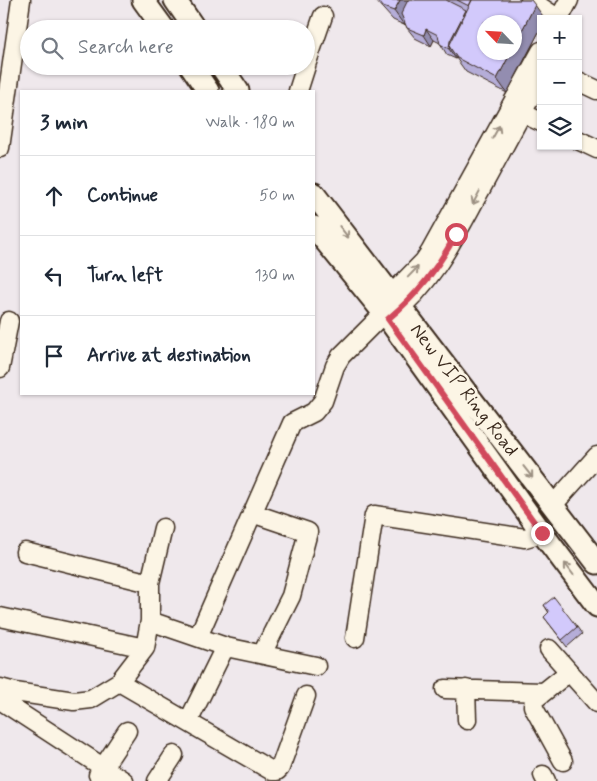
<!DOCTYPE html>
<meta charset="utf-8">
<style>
body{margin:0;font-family:Mynerve,sans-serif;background:#f6f6f7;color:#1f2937}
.controls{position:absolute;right:15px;top:15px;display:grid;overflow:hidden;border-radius:0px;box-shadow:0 1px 4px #0004}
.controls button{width:45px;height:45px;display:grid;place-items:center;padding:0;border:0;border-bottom:1px solid #e0e1e3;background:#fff;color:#1f2937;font:25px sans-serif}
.compass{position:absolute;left:477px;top:15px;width:45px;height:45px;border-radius:50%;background:#fff;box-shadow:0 1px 4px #0004;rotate:295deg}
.stop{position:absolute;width:15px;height:15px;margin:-11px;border:4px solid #d1495b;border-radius:50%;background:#fff}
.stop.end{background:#d1495b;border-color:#fff;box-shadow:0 1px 5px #0008}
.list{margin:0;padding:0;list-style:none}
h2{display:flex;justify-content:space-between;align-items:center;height:65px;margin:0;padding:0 20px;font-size:21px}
h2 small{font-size:16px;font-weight:400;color:#747a83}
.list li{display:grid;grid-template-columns:32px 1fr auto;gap:15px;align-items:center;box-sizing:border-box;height:80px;padding:0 20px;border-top:1px solid #e0e1e3}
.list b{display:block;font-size:19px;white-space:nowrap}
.list em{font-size:16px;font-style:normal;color:#747a83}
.icon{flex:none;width:28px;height:28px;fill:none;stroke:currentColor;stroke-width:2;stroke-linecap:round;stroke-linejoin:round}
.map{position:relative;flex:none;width:597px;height:781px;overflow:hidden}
.search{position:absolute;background:#fff;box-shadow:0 1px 4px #0004;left:20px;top:20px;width:295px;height:55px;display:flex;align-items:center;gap:12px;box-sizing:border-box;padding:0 18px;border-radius:28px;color:#747a83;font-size:19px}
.panel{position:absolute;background:#fff;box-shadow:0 1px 4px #0004;left:20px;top:90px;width:295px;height:305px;border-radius:0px}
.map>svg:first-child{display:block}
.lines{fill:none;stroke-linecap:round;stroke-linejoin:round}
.minor-casing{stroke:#3b2a1e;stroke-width:21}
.major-casing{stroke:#3b2a1e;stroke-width:25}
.minor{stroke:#fcf5e5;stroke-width:18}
.major{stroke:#fcf5e5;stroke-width:21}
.wall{fill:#b5add8;stroke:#3b2a1e}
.shaded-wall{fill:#938db0;stroke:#3b2a1e}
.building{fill:#d2c9fb;stroke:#3b2a1e}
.oneway{stroke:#9c9082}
.route{stroke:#d1495b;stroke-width:6}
.labels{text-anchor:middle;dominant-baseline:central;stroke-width:5;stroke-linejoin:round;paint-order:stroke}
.street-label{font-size:19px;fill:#3b2a1e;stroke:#fcf5e5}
</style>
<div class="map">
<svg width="597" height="781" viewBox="0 0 597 781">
<rect width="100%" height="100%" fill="#efe8ec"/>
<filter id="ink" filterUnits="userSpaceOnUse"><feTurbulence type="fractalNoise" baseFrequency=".02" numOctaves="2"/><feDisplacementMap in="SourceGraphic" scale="10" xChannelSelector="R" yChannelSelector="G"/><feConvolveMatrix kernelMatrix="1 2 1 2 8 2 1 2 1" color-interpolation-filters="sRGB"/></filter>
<g filter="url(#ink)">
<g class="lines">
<defs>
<path id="minor" d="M530,0l29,19 10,-19
M306,65l17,-49
M578,81l19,9
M298,91l8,-25
M522,113l19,9
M578,140l19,9
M0,148l21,-148
M383,303l41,-42 6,-9 111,-201
M392,315c43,-35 63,-79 89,-126 20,-37 40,-74 60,-111
M0,368l9,-47
M553,505l44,-49
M252,513l56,19 -17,64 -29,58
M25,552l125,31
M0,617l145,31
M150,621l76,26 90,19
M198,637l94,-214 22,-11 9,-11 12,-35 6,-10 43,-43
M355,638l19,-123 151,23 17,-5
M549,649l48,54
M119,682l153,89h5l3,-3 26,-72
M0,688l15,4 59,9 17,-2 28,-17 26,-34 5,-27v-38l13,-55
M445,689l98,3
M466,689l1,31
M0,700l124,81
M188,722l37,-75
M563,761l-28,-51 -2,-4 1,-6 35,-28
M98,775l29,-44
M543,775l3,6
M157,781l17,-26"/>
<path id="major" d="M143,0l21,29
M175,0l20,29
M191,66l17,25
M221,66l17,25
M314,194l283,369
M314,227l70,86 158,220 55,73"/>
</defs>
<use href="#minor" class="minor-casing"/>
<use href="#major" class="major-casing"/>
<use href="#minor" class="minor"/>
<use href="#major" class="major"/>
</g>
<path class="wall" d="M375,0h156l10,19v9l-34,65 -41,-21 -10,-14v1l-9,-4 -7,-12 -6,-3 -3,6 -16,-8 -8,-10 -2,-5 -1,2 -11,-5z
M544,605l33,22 5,7 -15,13 -23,-30 5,-4z"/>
<path class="shaded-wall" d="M400,0h16l-12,25 -10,-14z
M535,5l10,14h-4v9l-34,65 -10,-14 14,-27h3v-6z
M466,10l7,11 -16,31 -1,7 -7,-10 1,-8z
M426,29l8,11 -3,6 -7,-11z"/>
<path class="building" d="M378,0h22l-6,11 -11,-4z
M408,0h38l20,10 -16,31 -1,8 -9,-5 -2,-9 -12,-6 -2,6 -17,-7 -6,-14z
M457,0h15l-3,6z
M472,0h59l4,5 -21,41v-24h-30v30h27l-14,27 -40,-21 -8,-12z
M554,597l23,30 -15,13 -18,-23 5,-5 -5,-7z"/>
<defs><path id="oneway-shaft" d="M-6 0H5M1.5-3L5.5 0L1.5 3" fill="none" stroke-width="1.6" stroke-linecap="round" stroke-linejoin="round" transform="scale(1.25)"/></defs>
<g class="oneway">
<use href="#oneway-shaft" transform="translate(496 132) rotate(-61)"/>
<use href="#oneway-shaft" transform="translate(476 198) rotate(118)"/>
<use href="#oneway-shaft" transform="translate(344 232) rotate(52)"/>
<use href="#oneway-shaft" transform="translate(413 272) rotate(-46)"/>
<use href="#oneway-shaft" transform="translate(528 472) rotate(52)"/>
<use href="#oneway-shaft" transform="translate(569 569) rotate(-127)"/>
</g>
</g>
<g class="lines" filter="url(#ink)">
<path class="route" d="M456,234c-18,34 -38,60 -68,85l154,214"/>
</g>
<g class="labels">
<g class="street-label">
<text transform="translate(464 390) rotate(52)">New VIP Ring Road</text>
</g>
</g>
</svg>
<div class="controls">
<button>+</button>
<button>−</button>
<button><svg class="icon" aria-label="layers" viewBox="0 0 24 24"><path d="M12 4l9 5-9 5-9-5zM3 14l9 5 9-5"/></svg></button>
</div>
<svg class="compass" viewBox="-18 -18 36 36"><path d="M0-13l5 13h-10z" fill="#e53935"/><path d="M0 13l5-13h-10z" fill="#747a83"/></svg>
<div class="stop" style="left:456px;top:234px"></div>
<div class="stop end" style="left:542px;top:533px"></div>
<div class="search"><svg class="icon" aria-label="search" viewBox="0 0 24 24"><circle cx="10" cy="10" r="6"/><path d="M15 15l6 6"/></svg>Search here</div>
<section class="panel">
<h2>3 min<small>Walk · 180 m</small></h2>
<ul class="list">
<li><svg class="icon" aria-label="ahead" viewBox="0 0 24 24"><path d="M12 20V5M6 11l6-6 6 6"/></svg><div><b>Continue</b></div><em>50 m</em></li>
<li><svg class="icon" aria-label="left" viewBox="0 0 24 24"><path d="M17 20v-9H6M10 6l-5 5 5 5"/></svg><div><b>Turn left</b></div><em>130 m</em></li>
<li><svg class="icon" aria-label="arrive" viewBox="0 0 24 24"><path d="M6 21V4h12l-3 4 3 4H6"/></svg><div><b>Arrive at destination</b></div></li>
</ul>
</section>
</div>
